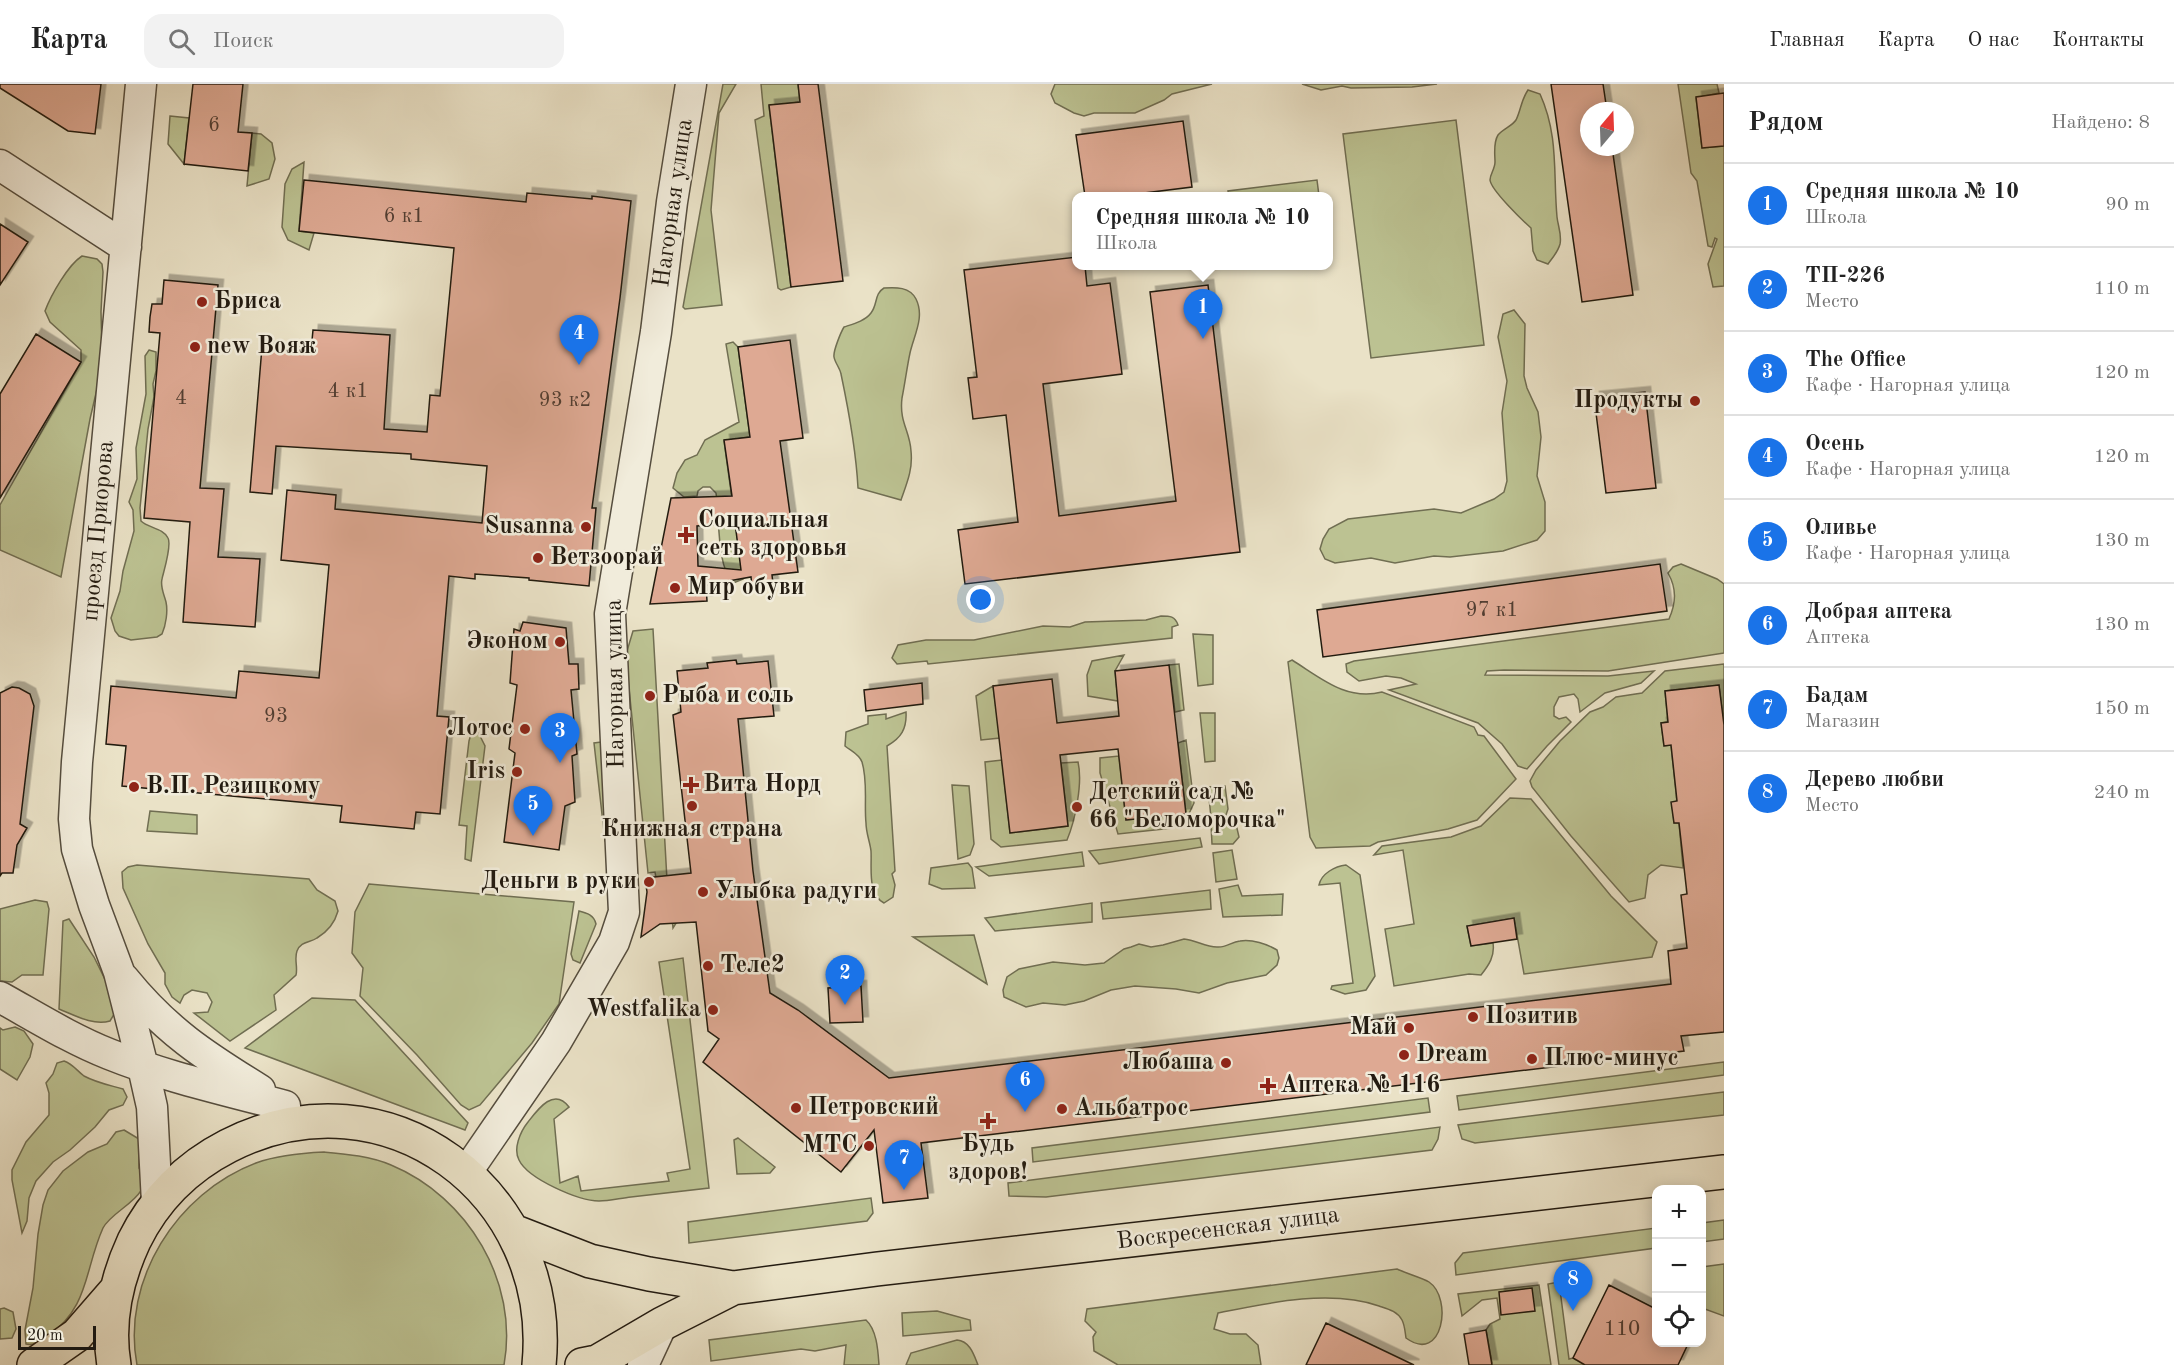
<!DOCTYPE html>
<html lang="ru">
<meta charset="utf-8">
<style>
body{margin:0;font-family:"Old Standard TT",serif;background:#f2f2f2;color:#222}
.controls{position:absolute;right:18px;bottom:18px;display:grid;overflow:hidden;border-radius:12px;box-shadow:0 3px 15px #0003}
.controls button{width:54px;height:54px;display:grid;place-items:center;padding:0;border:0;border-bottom:2px solid #e0e0e0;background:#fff;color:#222;font:30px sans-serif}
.compass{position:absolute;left:1580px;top:18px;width:54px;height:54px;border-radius:50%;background:#fff;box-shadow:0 3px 15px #0003;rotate:19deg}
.scale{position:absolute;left:18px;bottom:15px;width:78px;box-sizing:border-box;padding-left:6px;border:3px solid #231b11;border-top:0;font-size:16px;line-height:21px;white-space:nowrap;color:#231b11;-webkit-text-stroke:4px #f1ecdb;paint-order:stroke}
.you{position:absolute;left:981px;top:516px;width:21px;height:21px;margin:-15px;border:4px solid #fff;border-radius:50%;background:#1a73e8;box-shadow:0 0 0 9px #1a73e833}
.badge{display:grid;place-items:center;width:39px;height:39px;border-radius:50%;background:#1a73e8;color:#fff;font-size:20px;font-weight:700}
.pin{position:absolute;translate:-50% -50px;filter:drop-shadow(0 2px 3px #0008)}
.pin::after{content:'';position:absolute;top:32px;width:21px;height:18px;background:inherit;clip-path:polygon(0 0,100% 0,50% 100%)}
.popup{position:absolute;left:1072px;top:108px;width:261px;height:78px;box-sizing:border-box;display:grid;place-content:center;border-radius:12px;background:#fff;filter:drop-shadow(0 2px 4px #0005);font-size:20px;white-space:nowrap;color:#767676}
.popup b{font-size:22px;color:#222}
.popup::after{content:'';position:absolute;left:50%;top:100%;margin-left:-12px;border:12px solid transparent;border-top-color:#fff}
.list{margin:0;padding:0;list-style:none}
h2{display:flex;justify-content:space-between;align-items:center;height:78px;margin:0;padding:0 24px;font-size:26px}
h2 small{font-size:20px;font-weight:400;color:#767676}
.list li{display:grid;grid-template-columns:39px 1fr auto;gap:18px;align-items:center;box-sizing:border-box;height:84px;padding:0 24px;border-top:2px solid #e0e0e0}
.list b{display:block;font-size:22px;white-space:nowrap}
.list p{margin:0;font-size:20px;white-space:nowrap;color:#767676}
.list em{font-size:20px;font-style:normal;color:#767676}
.icon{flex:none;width:33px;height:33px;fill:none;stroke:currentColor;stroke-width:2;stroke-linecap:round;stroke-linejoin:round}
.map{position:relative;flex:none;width:1724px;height:1281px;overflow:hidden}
header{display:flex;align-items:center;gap:36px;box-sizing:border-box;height:84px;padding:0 30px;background:#fff;border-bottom:2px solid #e0e0e0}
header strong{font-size:28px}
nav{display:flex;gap:33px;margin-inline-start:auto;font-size:21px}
.search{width:420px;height:54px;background:#f2f2f2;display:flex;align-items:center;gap:15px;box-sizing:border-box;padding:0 21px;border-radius:18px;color:#767676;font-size:22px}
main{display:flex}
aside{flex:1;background:#fff}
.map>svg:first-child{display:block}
.green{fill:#bcc292;stroke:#706e52;stroke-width:1.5}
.building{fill:#dea993;stroke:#231b11;stroke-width:1.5;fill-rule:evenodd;filter:url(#shadow)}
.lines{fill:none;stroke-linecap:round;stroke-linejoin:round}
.minor-casing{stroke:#554d3e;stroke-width:33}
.major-casing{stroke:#231b11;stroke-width:36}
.minor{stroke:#f1ecdb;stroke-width:30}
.major{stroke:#eae2c7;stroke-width:33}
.poi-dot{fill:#8f2418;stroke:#f1ecdb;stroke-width:2}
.labels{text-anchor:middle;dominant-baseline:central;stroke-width:5;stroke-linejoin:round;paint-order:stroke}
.number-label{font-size:21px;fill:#523e32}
.street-label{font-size:24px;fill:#231b11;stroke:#f1ecdb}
.poi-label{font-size:24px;font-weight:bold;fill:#231b11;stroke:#f1ecdb;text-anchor:start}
</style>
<header>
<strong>Карта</strong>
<div class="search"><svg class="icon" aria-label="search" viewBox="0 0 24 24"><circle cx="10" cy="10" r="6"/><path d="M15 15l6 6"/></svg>Поиск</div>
<nav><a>Главная</a><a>Карта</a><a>О нас</a><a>Контакты</a></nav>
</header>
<main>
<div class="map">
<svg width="1724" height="1281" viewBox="0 0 1724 1281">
<defs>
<filter id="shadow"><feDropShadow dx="5.5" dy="-5.5" stdDeviation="0" flood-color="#0004"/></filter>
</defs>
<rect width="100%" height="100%" fill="#eae2c7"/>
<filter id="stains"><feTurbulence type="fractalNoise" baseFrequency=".00333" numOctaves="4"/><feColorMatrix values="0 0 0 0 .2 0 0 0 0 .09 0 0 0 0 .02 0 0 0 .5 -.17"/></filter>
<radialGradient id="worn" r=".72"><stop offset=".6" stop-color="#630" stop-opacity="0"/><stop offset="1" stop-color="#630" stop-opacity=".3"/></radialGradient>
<path class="green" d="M723,0h13l-17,29 -8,97 11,95 -37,4 -2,-2z
M761,0h37l2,18 -31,4 22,181 -10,3 -3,-2 -23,-168 9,-4z
M1055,0h157l-40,10 -8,6 -29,13h-41l-10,3 -10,-3 -19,-10 -4,-9z
M1302,0h135l-25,3 -61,1 -9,-2 -21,4z
M1678,0h39l2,9 -23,5 6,50 22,-2v140l-11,1 -5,-23 9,-25 -2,-1 -3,9 -4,-1 -11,-65 -6,-8z
M1528,6l12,4c19,42 13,79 17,123 1,9 5,18 3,27 -2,8 -7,13 -12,20l-11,-4 -4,-9 -2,-23c-9,-8 -40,-38 -41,-48 0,-6 5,-11 5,-18 0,-8 -2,-19 3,-27 5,-6 14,-9 18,-15 5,-10 5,-20 12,-30z
M170,32l19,2 -5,46 -16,-20z
M1456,36l28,225 -113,13 -28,-224z
M252,49l9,1 11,9 3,16 -6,20 -22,7z
M304,78l-5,69 15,2 -5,17 -21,-10 -6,-13 3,-43 7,-15z
M1317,96l2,16h-90l-1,-5z
M82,172l15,3 5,5 1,8 -2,40 1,38 -5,39 -7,30 -29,158 -61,-27v-45l81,-143v-12l-31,-28 -5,-11c6,-16 23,-46 37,-55z
M884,204c12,-1 26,-1 32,11 9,18 -2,36 -6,54 -3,14 -5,30 -8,45 -3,24 8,33 9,53 2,18 -4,32 -10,49l-43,-12c-2,-39 -9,-76 -17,-114 -1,-6 -6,-11 -7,-17 -1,-6 7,-25 10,-30 9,-3 21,-6 27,-14 7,-9 3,-19 13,-25z
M1514,226l11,14 -1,52 3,12 11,24 3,25 -4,39 8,26v29l-8,9 -34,11 -53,6 -16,-1 -39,7 -24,-5 -36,5 -10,-4 -5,-10 3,-10 6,-10 19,-10 86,-10 27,4 33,-14 10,-7 3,-11 -5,-68 5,-32 -9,-44 5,-23z
M733,258l5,5 12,90 -26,4 19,138 -10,4c-17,-18 -13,-65 -17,-90l-6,-6h-7l-5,4 -1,5 -13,1 -11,-9 4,-15 8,-13 12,-5 8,-15 34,-18 -13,-78z
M149,266l7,2v19l-3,13 1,13 -6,32 -8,79 1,13c7,7 22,7 27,17 4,7 -4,32 -6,41 -2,8 2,15 4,23 2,9 0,23 -4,32l-5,3 -26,3 -12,-4 -4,-5 -4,-13 9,-27 3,-20 11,-40 -1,-21 -4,-8 8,-23 -1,-31 10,-54 -1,-38z
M1681,480l36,15 7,5v69l-116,18 -104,-1 -17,1 -2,4 123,1 46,-5 -13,12 -36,10 -25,19 -2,-13 -4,-5 -15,3 -5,10v9l5,3 7,-2 5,5 -24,24 -20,23 -9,-3 -16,-22 -24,-21 -89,-33 27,-6 -15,-6 -15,-2 -27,5 -12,-9 -1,-8 8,-3 315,-42c7,-16 8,-30 -1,-46l5,-6z
M1161,532c9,0 14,0 17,9l-6,2v11l-244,26 -1,-3 -30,3 -5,-6 6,-13 28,-5h48l69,-14 27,1 15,-5 61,-2z
M653,545l14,251 13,37 -7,11 -4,-40 -11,1 -3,-17 -7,1 -21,-204v-18l6,-20z
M1193,550l20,1v49l-15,2z
M1124,571l-9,16 3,30 -30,-5 -1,-21 5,-14z
M1292,576c29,18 54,41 90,32l92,35 4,8 6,1 32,43 -39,41 -29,9 -70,13 -8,4 -54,2 -6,-11 -22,-175z
M1179,580l5,46 -9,2 -6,-47z
M1724,580v61l-5,-40 -54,6 3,31 -7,1 3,23 7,-1 6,56 -5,2 2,20h5l4,45 -22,-3 -13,10 -3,23 -16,4 -58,-66 -39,-49 -2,-6 6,-11 24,-29 30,-29 13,-5 13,-10 26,-4 23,-22z
M993,602l7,52 -19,2 -5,-44z
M906,628c1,17 -5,26 -19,34l8,125 -3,3 3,11 -2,12 -9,6c-17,-9 -12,-36 -13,-52 -1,-9 -5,-18 -5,-28 -2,-19 2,-42 -4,-61 -3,-8 -11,-11 -17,-16l1,-14 22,-8v-8l18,-2v5z
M1200,629h15v48l-10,1z
M474,640l11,22 -14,115 -6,-2 2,-33 -8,-1 10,-84z
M1186,656l8,63 -8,17 -13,8 -55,6 -18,-61v-15l19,-2 7,64 60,-6 -8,-71z
M601,658l15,103 -11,-4 -11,-98z
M1002,676l8,73 58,-7 -7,-63 17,-1c5,21 -3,59 -11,78l-66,7 -10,-8 -6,-77z
M952,701l17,1 5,58 -4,11 -12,4z
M1225,702l3,23 -2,6 -5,3h-10l-3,-31z
M1510,714l21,1 80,97 46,46 -5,15 -128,17 -10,-56 -47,8 4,20 22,-3c2,13 -4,22 -12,32l-12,-1 -75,12 -9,-57 29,-5 -11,-74 -29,5 8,-9 69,-9 30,-11z
M150,727l47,4v19l-50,-3z
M1230,738l6,2 3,13 -6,7h-21l-1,-20z
M1200,754l2,9 -103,17 -10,-13z
M1232,766l5,29 -21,3 -3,-29z
M1082,768l2,14 -95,10 -13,-9z
M968,779l4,5 3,20 -33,1 -13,-5 2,-16z
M137,781l172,14 8,11 18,11 3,10c-3,11 -11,21 -21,27 -7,5 -16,3 -20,13 -3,8 1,16 -1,24l-22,20 2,15 -46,31 -36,-28 14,-1 4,-10 -5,-9 -15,-3 -8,5 -4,8 -8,-6 -7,-13v-11l-17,-29 -25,-56 -1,-16 6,-5z
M1346,781l14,10 15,101 -9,14 -21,4 -14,-5 1,-3 21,-3 -13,-100 -21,2c2,-11 16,-19 27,-20z
M369,800l205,18 -15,102 -27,39 -52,62 -11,5 -8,-5 -44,-50 -57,-59 3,-28 -11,-15 3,-41z
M1238,801l4,11 41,-2 -1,21 -59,2 -4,-28z
M1210,806l1,19 -108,10 -2,-16z
M35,816l12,2 2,7 -6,66h-21l-10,7 -12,-1v-72z
M1092,819v19l-97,9 -10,-13z
M579,827c8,2 15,4 17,13l-16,39 -7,-3 -2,-6z
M69,835l25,38 22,45v9l-6,10c-17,5 -36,-6 -51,-12l4,-88z
M974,851l13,49 -74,-47z
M1184,855c12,1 21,8 33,8 9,1 14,-5 23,-6 12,-2 27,3 37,9l2,8 -2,7 -11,10 -39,8 -28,10 -23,-4 -41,-3 -24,4 -27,11 -19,4 -22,-2 -17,4 -22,-10 -1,-7 4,-13 12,-8 34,-7 32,3 19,-2 20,-14 7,-2 8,-3 12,3 12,-2z
M683,874l26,230c-26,3 -52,6 -78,9 -10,1 -22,4 -32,4 -20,0 -71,-22 -80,-41 -6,-11 1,-28 9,-38 10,-13 26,-35 41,-15l-15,12 6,64 18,-7 3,15 88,-10 -2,-8 23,-4 -31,-207z
M312,914l43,2 113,123 -3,7 -220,-82z
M15,943l9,4 9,13 -3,13 -13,23 -17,-11v-41l3,2z
M64,977c9,3 13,10 20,15 13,7 25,9 39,13l4,8 -4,8 -14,5 -14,17 -25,23 -17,12 -17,19 -7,17 -2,23 -5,12 -10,-53v-10l14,-28 23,-27v-22l-3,-10 7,-9 4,-11z
M1724,978v13l-265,35 -2,-14z
M1724,1008v23l-249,28 -13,-4 -4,-14z
M1428,1014l2,14 -397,50 -1,-14z
M1440,1043l-2,12 -6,11 -386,47 -37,-1 -1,-13z
M124,1046l15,9v29c19,28 -26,40 -36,60 -19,42 -13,79 -56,109 -7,4 -13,9 -21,7l-1,-14 8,-42 5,-54 5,-29 5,-15 15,-19 25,-19 19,-8 9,-12z
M738,1054l37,29 -5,6 -33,1 -3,-34z
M324,1068c22,2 46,4 67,13 77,32 128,117 113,200h-367c-16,-85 40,-172 119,-202 22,-8 45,-10 68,-11z
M871,1114l2,15 -6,8 -178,22 -1,-21z
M1724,1136v19l-22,3v-19z
M1656,1144v20l-200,27 -1,-12 8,-10z
M1724,1180v52l-22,-8v-41z
M1397,1185c8,4 26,9 32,13 24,16 14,83 -23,56 -1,-6 -1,-12 -4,-18 -5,-9 -14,-11 -23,-14 -49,-17 -112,-3 -161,7l-4,16 16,5h16l12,11 3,20h-143l-24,-14 -1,-14 3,-5 -11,-11 2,-12z
M1559,1198l10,77 4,-1 12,7h-26l-11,-81z
M1539,1201l12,80h-67l8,-2 -6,-33 4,-6 10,-5 -3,-21 -15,2 -20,16 -4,-22z
M4,1224l9,4 3,17 -4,9 -12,1v-30z
M937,1227l33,9 1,10 -68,6 -1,-23z
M866,1236c11,10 12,31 13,45h-35l2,-20 -31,6 -14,-2 -90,12 -2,-21z
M957,1256c13,1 17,15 21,25h-72l5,-12z"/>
<path class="building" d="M0,0h101l-6,50 -27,-3 -68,-43z
M193,0h50l-5,48 14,1 -4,38 -64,-7z
M798,0h20l25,197 -52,6 -22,-182 31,-3z
M1551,0h52l4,27h-18v36h23l21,148 -51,7z
M1724,9v53l-22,2 -6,-51z
M1183,37l9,66 -72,9h-35l-9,-61z
M304,96l222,22 1,-9 65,6v-3l39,5 -11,97 -28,210h4l-7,78 -60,-6v-2l-54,-4v5l-26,-3 -12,140 12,1 -9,97 -24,-2 -2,17 -74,-7 2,-16 -220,-20 4,-40 -20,-2 5,-58 125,12 3,-27 80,7 10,-113 -48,-5 6,-70 49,5 -1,14 147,14 5,-57 -76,-7v-5l-135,-8 -4,48 -22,-2 12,-145 49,4 2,-21 77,5 -6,94 43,3 3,-37 10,1 14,-148 -155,-17z
M0,140l28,18 -28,43z
M1077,173v9h8l2,20 23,-3 12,91 -79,10 16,132 117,-15 -26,-209 58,-7 32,267 -275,32 -7,-54 60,-8 -12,-107 -33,4 -5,-41 9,-1 -13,-107z
M164,196l54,5 -18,203 24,1 -6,68 42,2 -5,68 -72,-5 7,-100 -46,-4 16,-185 -11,-1 1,-15 2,-13h10z
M36,250l45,28 -81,136v-104z
M790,256l13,98 -23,3 18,131 -26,3 1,9 -21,3 -1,-10 -45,8 1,16 -57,3 21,-106 61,-2 -8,-56 26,-3 -12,-90zM735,439l6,47 -43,-4 -1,-40z
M1645,308l11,96 -50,5 -12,-96z
M1660,480l7,47 -344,46 -6,-47z
M523,538l43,6 3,36h9l1,25 -8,1 6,64 -5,2 3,46 -10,4 -6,44 -55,-8 11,-89 -6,-4 8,-64 -7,-2 4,-54 6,2z
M736,576l1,4 31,-3 6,55 -36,3 15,152 17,122 28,17 91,68 782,-94 -3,-33 19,-3 -6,-53 6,-1 -8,-71h-5l-3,-21 6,-1 -6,-56 -7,1 -3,-23 7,-1 -3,-31 54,-6 5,40v307l-43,4 3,15 -763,92 7,55 -45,5 -9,-73 -33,42 -138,-110 16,-23 -11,-8 -12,-109 -36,2 -19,13 6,-45 -2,-14 46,-5 -18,-158 8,-3 -4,-41 31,-3 -1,-5z
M1169,581l17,149 -60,6 -8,-71 -58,6 8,71 -58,7 -17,-147 59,-7 5,44 62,-7 -4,-45z
M922,599l1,21 -57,7 -2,-21z
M12,603l7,1 11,6 4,12 -14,118 7,4 -10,17 -4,28h-11l-2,3v-183z
M1514,834l3,21 -46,7 -4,-20z
M861,902l2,36 -33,1 -2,-35z
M1609,1201l47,24v33h33l-11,23h-93l-12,-7z
M1532,1204l3,23 -34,4 -2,-23z
M1326,1239l88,42h-108z
M1486,1246l6,35h-23l-5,-31z"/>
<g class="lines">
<defs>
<path id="minor" d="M141,0l-64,678 -3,57 3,30 17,56 25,67 24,95 9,40 5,96
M0,81l126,82
M124,895c42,52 81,77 136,111
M0,913c36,20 71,42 109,57 57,23 117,36 176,52
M466,1089l90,-131 58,-100 10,-30 -14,-298 46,-282 16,-130 19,-118
M643,1281l19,-41"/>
<path id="major" d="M513,1147l77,30 59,13 84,14 144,-19 847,-97
M34,1281l43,-30 40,-46
M114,1281c-7,-42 2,-85 20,-124 20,-41 53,-74 94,-95 158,-81 328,46 311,219
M582,1281l15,-3 65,-38 71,-36"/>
</defs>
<use href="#minor" class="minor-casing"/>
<use href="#major" class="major-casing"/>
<use href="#minor" class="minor"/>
<use href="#major" class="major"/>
</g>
<g class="poi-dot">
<circle cx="202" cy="218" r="6"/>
<circle cx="195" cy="263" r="6"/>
<circle cx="1695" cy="317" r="6"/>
<circle cx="586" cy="443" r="6"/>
<path d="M683 442h6v6h6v6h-6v6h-6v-6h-6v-6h6z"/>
<circle cx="538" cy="474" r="6"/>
<circle cx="675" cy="504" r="6"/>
<circle cx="560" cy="558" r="6"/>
<circle cx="650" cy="612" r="6"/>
<circle cx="525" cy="645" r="6"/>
<circle cx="517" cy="688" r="6"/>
<path d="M688 692h6v6h6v6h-6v6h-6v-6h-6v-6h6z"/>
<circle cx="134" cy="703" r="6"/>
<circle cx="692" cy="722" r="6"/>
<circle cx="1077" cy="723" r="6"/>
<circle cx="649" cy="798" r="6"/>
<circle cx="703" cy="808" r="6"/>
<circle cx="708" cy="882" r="6"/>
<circle cx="713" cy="926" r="6"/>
<circle cx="1473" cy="933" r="6"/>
<circle cx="1409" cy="944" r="6"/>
<circle cx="1404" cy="971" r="6"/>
<circle cx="1532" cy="975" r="6"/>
<circle cx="1226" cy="979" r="6"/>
<path d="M1265 993h6v6h6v6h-6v6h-6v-6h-6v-6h6z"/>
<circle cx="796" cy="1024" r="6"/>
<circle cx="1062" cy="1025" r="6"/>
<path d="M985 1028h6v6h6v6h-6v6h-6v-6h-6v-6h6z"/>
<circle cx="869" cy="1062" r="6"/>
</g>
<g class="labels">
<g class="number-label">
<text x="214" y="41">6</text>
<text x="404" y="132">6 к1</text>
<text x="348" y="307">4 к1</text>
<text x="181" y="314">4</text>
<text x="565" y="316">93 к2</text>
<text x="1492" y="526">97 к1</text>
<text x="276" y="632">93</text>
<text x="1622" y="1245">110</text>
</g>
<g class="street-label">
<text transform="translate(674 119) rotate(-82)">Нагорная улица</text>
<text transform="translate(99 447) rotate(-85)">проезд Приорова</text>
<text transform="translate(616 600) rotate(-91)">Нагорная улица</text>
<text transform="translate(1228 1145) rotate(-7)">Воскресенская улица</text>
</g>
<g class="poi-label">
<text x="214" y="218">Бриса</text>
<text x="207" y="263">new Вояж</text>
<text x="1683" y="317" text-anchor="end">Продукты</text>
<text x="698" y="437">Социальная<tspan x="698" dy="28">сеть здоровья</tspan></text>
<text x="574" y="443" text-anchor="end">Susanna</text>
<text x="550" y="474">Ветзоорай</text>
<text x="687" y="504">Мир обуви</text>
<text x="548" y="558" text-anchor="end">Эконом</text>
<text x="662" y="612">Рыба и соль</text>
<text x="513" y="645" text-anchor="end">Лотос</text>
<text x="505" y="688" text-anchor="end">Iris</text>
<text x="703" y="701">Вита Норд</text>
<text x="146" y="703">В.П. Резицкому</text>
<text x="1089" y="709">Детский сад №<tspan x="1089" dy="28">66 "Беломорочка"</tspan></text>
<text x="692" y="746" text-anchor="middle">Книжная страна</text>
<text x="637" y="798" text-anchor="end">Деньги в руки</text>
<text x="715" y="808">Улыбка радуги</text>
<text x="720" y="882">Теле2</text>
<text x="701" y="926" text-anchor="end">Westfalika</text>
<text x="1485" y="933">Позитив</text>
<text x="1397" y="944" text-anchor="end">Май</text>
<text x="1416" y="971">Dream</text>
<text x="1544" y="975">Плюс-минус</text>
<text x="1214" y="979" text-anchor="end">Любаша</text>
<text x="1280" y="1002">Аптека № 116</text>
<text x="808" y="1024">Петровский</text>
<text x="1074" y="1025">Альбатрос</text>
<text x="988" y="1061" text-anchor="middle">Будь<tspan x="988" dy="28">здоров!</tspan></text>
<text x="857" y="1062" text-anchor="end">МТС</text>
</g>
</g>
<rect width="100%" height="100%" filter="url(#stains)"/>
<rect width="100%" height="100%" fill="url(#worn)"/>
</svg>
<div class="controls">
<button>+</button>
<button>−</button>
<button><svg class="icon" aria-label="locate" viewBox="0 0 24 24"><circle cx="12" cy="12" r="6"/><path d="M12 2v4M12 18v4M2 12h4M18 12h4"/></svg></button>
</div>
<svg class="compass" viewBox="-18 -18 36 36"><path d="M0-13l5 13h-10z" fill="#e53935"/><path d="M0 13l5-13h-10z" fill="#767676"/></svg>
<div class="scale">20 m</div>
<div class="you"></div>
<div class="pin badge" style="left:1203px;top:255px">1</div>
<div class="popup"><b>Средняя школа № 10</b>Школа</div>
<div class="pin badge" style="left:845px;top:921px">2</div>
<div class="pin badge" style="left:560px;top:679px">3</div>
<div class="pin badge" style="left:579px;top:281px">4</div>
<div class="pin badge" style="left:533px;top:752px">5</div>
<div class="pin badge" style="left:1025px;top:1028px">6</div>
<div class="pin badge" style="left:904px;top:1106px">7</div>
<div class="pin badge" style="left:1573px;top:1227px">8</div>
</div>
<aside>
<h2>Рядом<small>Найдено: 8</small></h2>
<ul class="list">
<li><span class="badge">1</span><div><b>Средняя школа № 10</b><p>Школа</p></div><em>90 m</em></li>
<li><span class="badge">2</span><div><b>ТП-226</b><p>Место</p></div><em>110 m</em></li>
<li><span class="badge">3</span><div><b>The Office</b><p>Кафе · Нагорная улица</p></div><em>120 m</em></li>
<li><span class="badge">4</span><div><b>Осень</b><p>Кафе · Нагорная улица</p></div><em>120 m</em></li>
<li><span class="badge">5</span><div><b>Оливье</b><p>Кафе · Нагорная улица</p></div><em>130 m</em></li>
<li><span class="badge">6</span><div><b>Добрая аптека</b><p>Аптека</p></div><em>130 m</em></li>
<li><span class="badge">7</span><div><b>Бадам</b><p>Магазин</p></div><em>150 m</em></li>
<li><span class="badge">8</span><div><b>Дерево любви</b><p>Место</p></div><em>240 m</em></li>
</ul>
</aside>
</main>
